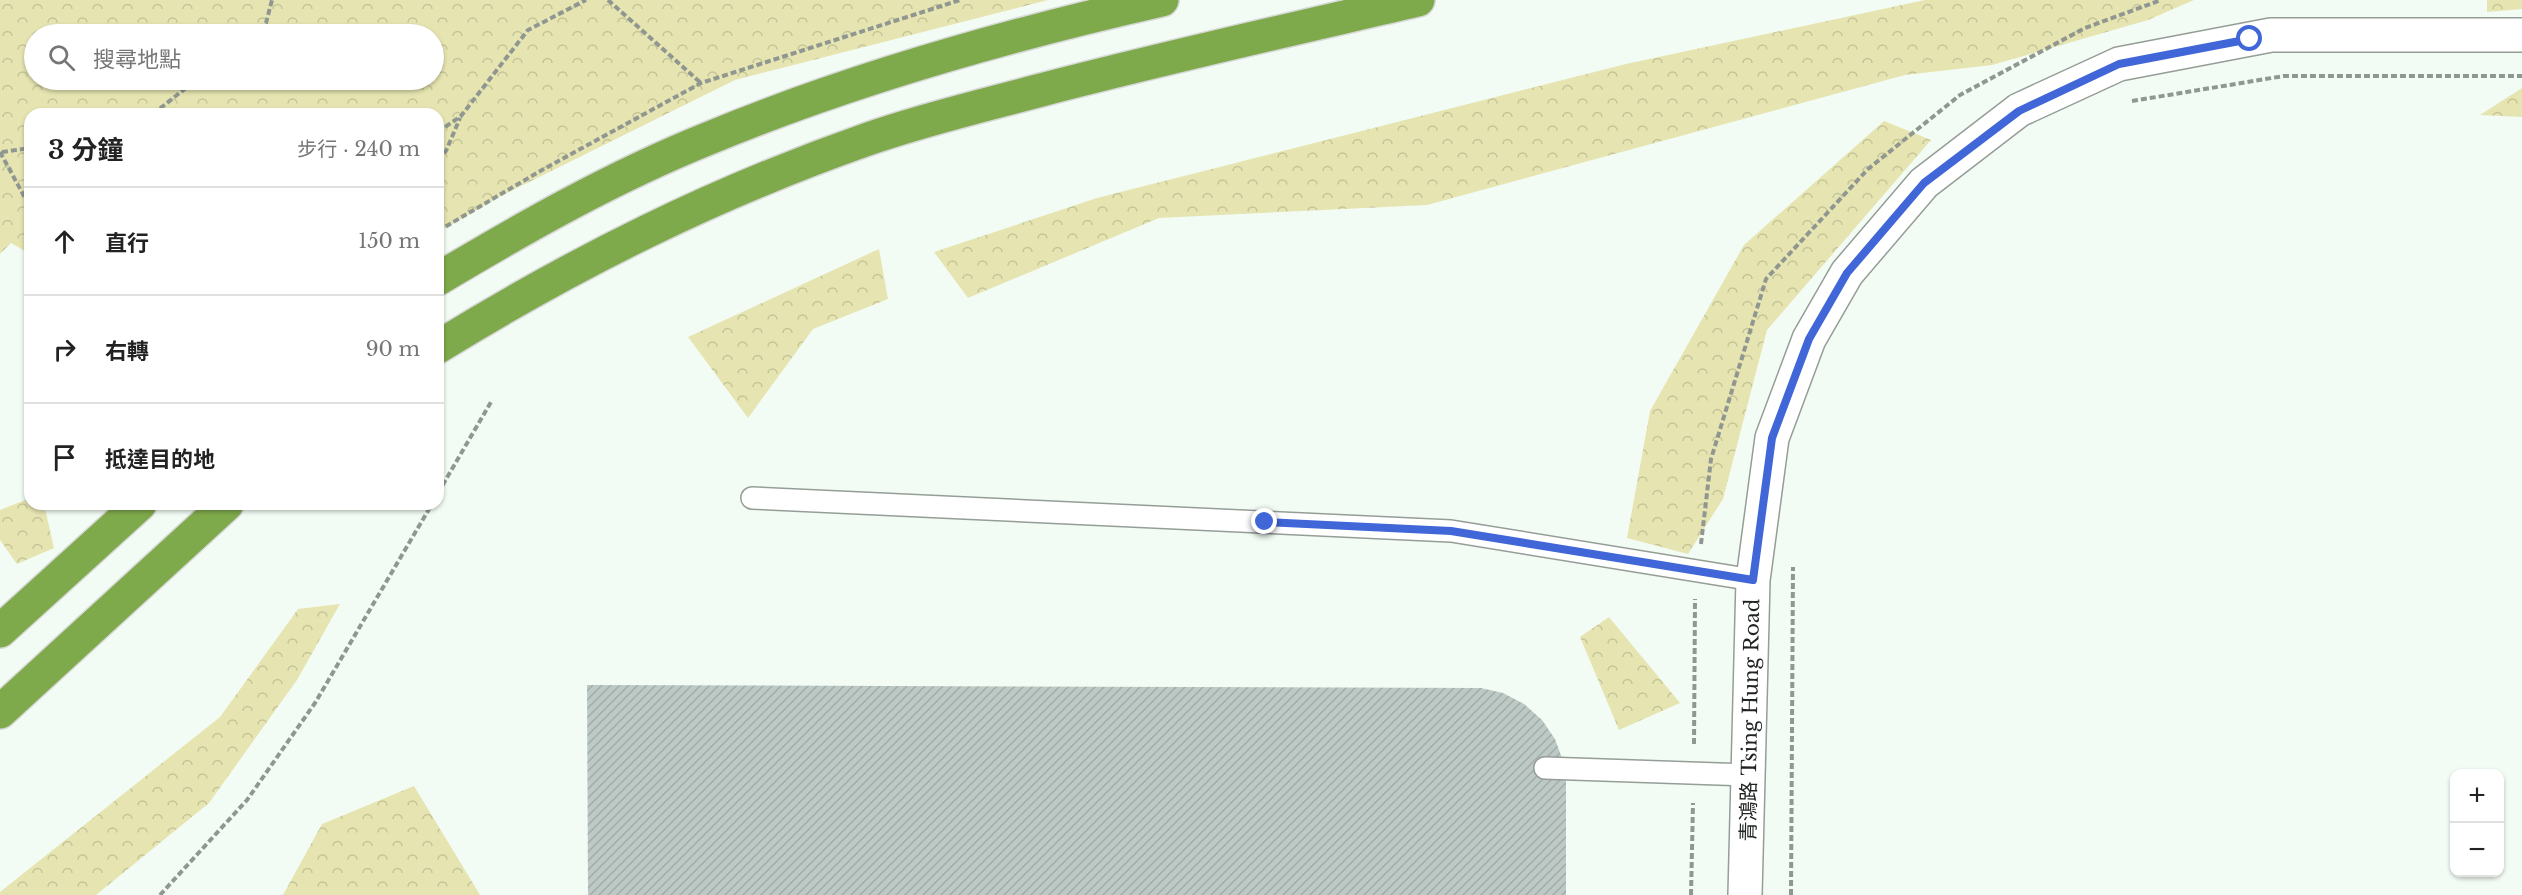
<!DOCTYPE html>
<html lang="zh-TW">
<meta charset="utf-8">
<style>
body{margin:0;font-family:"Libre Baskerville","Noto Sans TC",serif;background:#f2f2f2;color:#222}
.controls{position:absolute;right:18px;bottom:18px;display:grid;overflow:hidden;border-radius:12px;box-shadow:0 2px 4px #0004}
.controls button{width:54px;height:54px;display:grid;place-items:center;padding:0;border:0;border-bottom:2px solid #e0e0e0;background:#fff;color:#222;font:30px sans-serif}
.stop{position:absolute;width:18px;height:18px;margin:-14px;border:4px solid #4066d8;border-radius:50%;background:#fff}
.stop.end{background:#4066d8;border-color:#fff;box-shadow:0 2px 6px #0008}
.list{margin:0;padding:0;list-style:none}
h2{display:flex;justify-content:space-between;align-items:center;height:78px;margin:0;padding:0 24px;font-size:26px}
h2 small{font-size:20px;font-weight:400;color:#767676}
.list li{display:grid;grid-template-columns:39px 1fr auto;gap:18px;align-items:center;box-sizing:border-box;height:108px;padding:0 24px;border-top:2px solid #e0e0e0}
.list b{display:block;font-size:22px;white-space:nowrap}
.list em{font-size:20px;font-style:normal;color:#767676}
.icon{flex:none;width:33px;height:33px;fill:none;stroke:currentColor;stroke-width:2;stroke-linecap:round;stroke-linejoin:round}
.map{position:relative;flex:none;width:2522px;height:895px;overflow:hidden}
.search{position:absolute;background:#fff;box-shadow:0 2px 4px #0004;left:24px;top:24px;width:420px;height:66px;display:flex;align-items:center;gap:15px;box-sizing:border-box;padding:0 21px;border-radius:33px;color:#767676;font-size:22px}
.panel{position:absolute;background:#fff;box-shadow:0 2px 4px #0004;left:24px;top:108px;width:420px;height:402px;border-radius:18px}
.map>svg:first-child{display:block}
.forest{fill:url(#forest-crowns);fill-rule:evenodd}
.building{fill:url(#building-hatch)}
.lines{fill:none;stroke-linecap:round;stroke-linejoin:round}
.service-casing{stroke:#959d97;stroke-width:24}
.minor-casing{stroke:#959d97;stroke-width:36}
.motorway-casing{stroke:#d7d8d7;stroke-width:36}
.path{stroke:#909791;stroke-width:4;stroke-dasharray:6 3;stroke-linecap:butt}
.service{stroke:#fff;stroke-width:21}
.minor{stroke:#fff;stroke-width:33}
.motorway{stroke:#7faa4b;stroke-width:33}
.route{stroke:#4066d8;stroke-width:8}
.labels{text-anchor:middle;dominant-baseline:central;stroke-width:6;stroke-linejoin:round;paint-order:stroke}
.street-label{font-size:20px;fill:#202421;stroke:#fff}
</style>
<div class="map">
<svg width="2522" height="895" viewBox="0 0 2522 895">
<defs>
<pattern id="forest-crowns" width="20" height="18" patternUnits="userSpaceOnUse" patternTransform="scale(1.5)"><rect width="20" height="18" fill="#e6e5b1"/><path d="M2 6a3 3 0 1 1 6 0M12 15a3 3 0 1 1 6 0" fill="none" stroke="#c5c498"/></pattern>
<pattern id="building-hatch" width="6" height="6" patternUnits="userSpaceOnUse" patternTransform="scale(1.5)"><rect width="6" height="6" fill="#bdc9c5"/><path d="M-1 1l2-2M0 6l6-6M5 7l2-2" fill="none" stroke="#a2aca9"/></pattern>
</defs>
<rect width="100%" height="100%" fill="#f2fcf4"/>
<path class="forest" d="M0,0h1048l-313,80 -234,116 -63,36v-118h-408v140l-19,-11 -11,11zM34,34h400v46h-400z
M1925,0h269l-46,20 -156,45 -87,10 -478,130 -268,13 -191,80 -34,-46 163,-54 529,-134z
M2487,0h35v9l-35,3z
M2522,88v29l-42,-2z
M1884,121l47,19 -164,190 -44,169 -35,55 -61,-16 23,-127 94,-166z
M879,249l9,50 -75,30 -65,89 -60,-81z
M30,498v6h14l10,44 -37,16 -17,-24v-30z
M340,604l-43,76 -88,123 -113,92h-96v-3l220,-175 78,-108z
M1609,617l71,86 -61,27 -39,-93z
M414,786l66,109h-197l39,-71z"/>
<path class="building" d="M587,685l894,3 22,5 21,11 18,16 13,19 8,22 3,22v112h-978z"/>
<g class="lines">
<defs>
<path id="service" d="M752,498l699,33 302,49
M1545,768l203,7"/>
<path id="minor" d="M1745,895l8,-315 19,-142 37,-99 38,-66 77,-90 95,-73 100,-46 152,-29h251"/>
<path id="motorway" d="M438,279c87,-52 175,-102 269,-140 147,-61 300,-104 455,-139
M438,347c138,-85 276,-154 430,-208 57,-20 117,-34 177,-50 123,-32 248,-60 373,-89
M0,631l140,-127
M0,712l227,-208"/>
</defs>
<use href="#service" class="service-casing"/>
<use href="#minor" class="minor-casing"/>
<use href="#motorway" class="motorway-casing"/>
<path class="path" d="M608,0l93,83
M251,34l15,-11 6,-23
M2132,101l152,-25h238
M153,114l43,-34
M438,132l23,-16 67,-86 58,-30
M0,152l30,55
M2,152l28,-4
M438,160l8,-9 14,-33
M438,231l104,-61 159,-87 259,-83
M438,493l53,-91
M1701,544l10,-85 55,-180 102,-110 92,-74 125,-67 76,-28
M1694,744l1,-145
M160,895l87,-95 68,-97 117,-199
M1691,895l2,-92
M1791,895l2,-328"/>
<use href="#service" class="service"/>
<use href="#minor" class="minor"/>
<use href="#motorway" class="motorway"/>
</g>
<g class="lines">
<path class="route" d="M1265,522l186,9 302,49 19,-142 37,-99 38,-66 77,-90 95,-72 100,-47 131,-25"/>
</g>
<g class="labels">
<g class="street-label">
<text transform="translate(1750 720) rotate(-89)">青鴻路 Tsing Hung Road</text>
</g>
</g>
</svg>
<div class="controls">
<button>+</button>
<button>−</button>
</div>
<div class="stop" style="left:2250px;top:39px"></div>
<div class="stop end" style="left:1265px;top:522px"></div>
<div class="search"><svg class="icon" aria-label="search" viewBox="0 0 24 24"><circle cx="10" cy="10" r="6"/><path d="M15 15l6 6"/></svg>搜尋地點</div>
<section class="panel">
<h2>3 分鐘<small>步行 · 240 m</small></h2>
<ul class="list">
<li><svg class="icon" aria-label="ahead" viewBox="0 0 24 24"><path d="M12 20V5M6 11l6-6 6 6"/></svg><div><b>直行</b></div><em>150 m</em></li>
<li><svg class="icon" aria-label="right" viewBox="0 0 24 24"><path d="M7 20v-9h11M14 6l5 5-5 5"/></svg><div><b>右轉</b></div><em>90 m</em></li>
<li><svg class="icon" aria-label="arrive" viewBox="0 0 24 24"><path d="M6 21V4h12l-3 4 3 4H6"/></svg><div><b>抵達目的地</b></div></li>
</ul>
</section>
</div>
